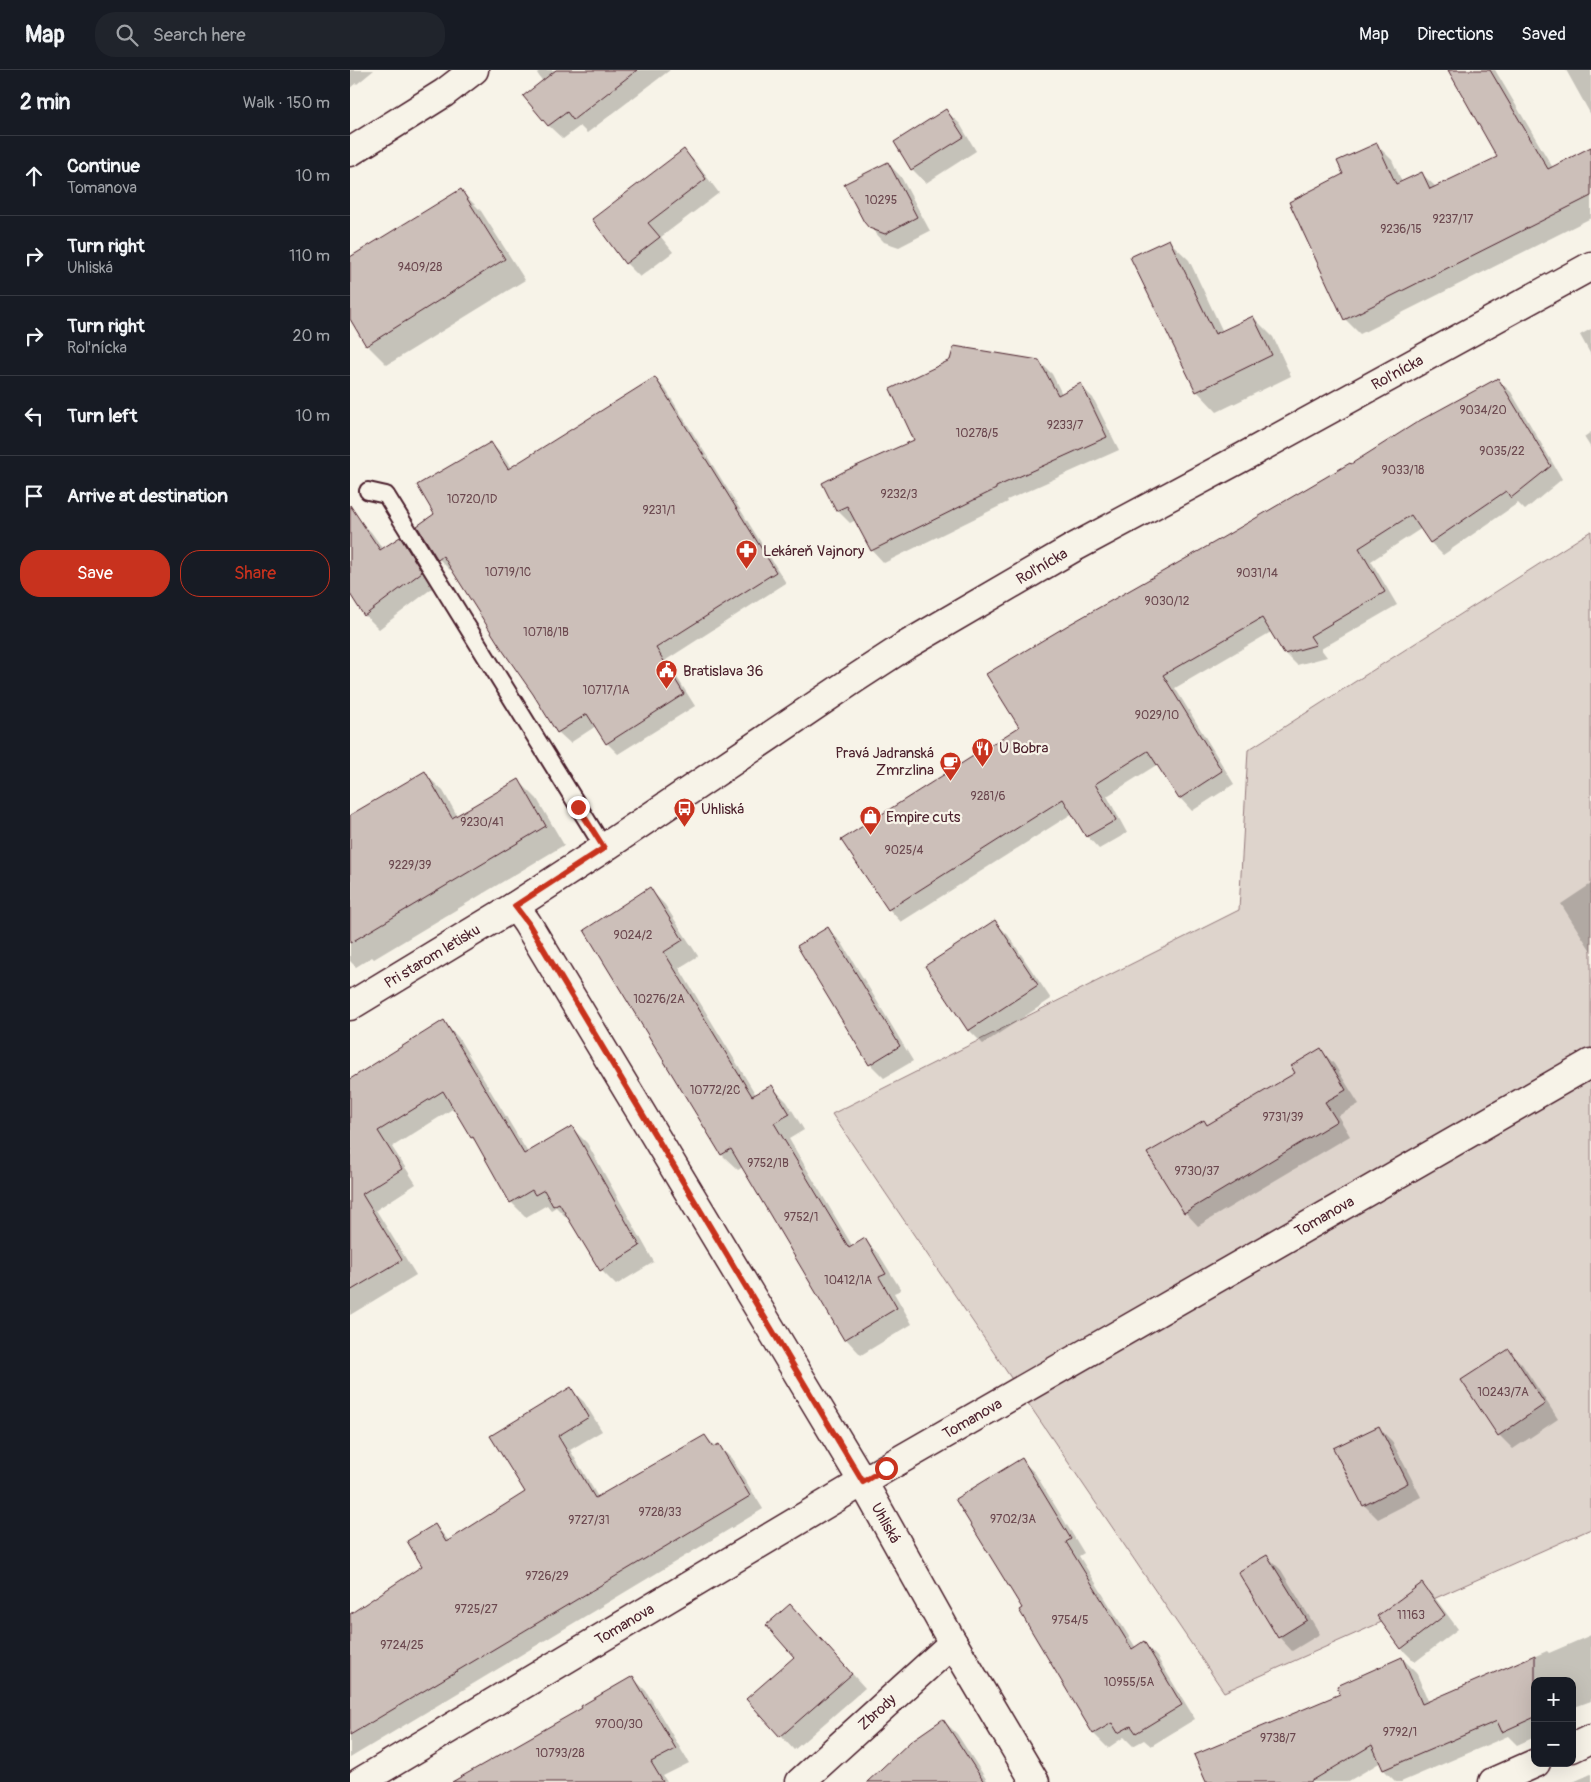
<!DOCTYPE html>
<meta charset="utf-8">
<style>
:root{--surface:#171b24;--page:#20242c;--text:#f1f3f6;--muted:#9ea1a6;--line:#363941;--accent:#c8321e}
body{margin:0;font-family:Pangolin,sans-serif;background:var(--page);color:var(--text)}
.controls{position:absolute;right:15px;bottom:15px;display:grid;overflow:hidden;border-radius:10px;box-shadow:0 5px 20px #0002}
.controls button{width:45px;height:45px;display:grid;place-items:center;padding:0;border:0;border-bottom:1px solid var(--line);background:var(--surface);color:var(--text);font:25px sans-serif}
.stop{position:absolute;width:15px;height:15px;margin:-11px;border:4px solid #c8321e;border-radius:50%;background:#fff}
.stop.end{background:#c8321e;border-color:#fff;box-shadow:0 1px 5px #0008}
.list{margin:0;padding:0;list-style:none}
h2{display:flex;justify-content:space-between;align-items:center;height:65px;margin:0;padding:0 20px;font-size:21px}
h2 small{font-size:16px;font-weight:400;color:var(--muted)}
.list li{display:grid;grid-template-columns:32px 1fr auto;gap:15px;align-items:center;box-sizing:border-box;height:80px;padding:0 20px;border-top:1px solid var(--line)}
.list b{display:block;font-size:19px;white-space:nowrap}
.list p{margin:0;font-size:16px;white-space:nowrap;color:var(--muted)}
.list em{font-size:16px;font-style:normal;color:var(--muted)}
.actions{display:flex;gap:10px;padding:15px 20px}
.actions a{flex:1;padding:11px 0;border:1px solid var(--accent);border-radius:20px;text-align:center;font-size:18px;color:var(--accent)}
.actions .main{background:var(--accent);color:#fff}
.icon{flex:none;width:28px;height:28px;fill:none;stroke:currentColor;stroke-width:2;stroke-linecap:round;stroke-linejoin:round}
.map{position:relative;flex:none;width:1241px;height:1712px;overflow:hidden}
header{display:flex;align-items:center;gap:30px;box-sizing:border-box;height:70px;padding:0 25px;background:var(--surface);border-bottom:1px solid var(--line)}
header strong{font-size:24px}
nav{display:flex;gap:28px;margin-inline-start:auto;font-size:18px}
.search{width:350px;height:45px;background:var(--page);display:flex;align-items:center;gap:12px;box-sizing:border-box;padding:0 18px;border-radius:20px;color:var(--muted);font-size:19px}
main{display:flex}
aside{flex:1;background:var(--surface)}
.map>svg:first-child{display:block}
.green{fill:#ded4cc;stroke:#947a7c}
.shadow{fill:#0003}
.building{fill:#ccbfb9;stroke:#4a1f2b}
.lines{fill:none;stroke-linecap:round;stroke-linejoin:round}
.service-casing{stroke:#4a1f2b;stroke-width:20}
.minor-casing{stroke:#4a1f2b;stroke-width:31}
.tertiary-casing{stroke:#4a1f2b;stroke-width:31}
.service{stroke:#f7f3e8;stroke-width:16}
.minor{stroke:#f7f3e8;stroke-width:28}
.tertiary{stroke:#f7f3e8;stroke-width:28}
.route{stroke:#c8321e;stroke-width:6}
.labels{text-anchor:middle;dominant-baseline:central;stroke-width:4.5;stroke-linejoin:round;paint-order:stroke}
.number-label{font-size:12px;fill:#6a474e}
.street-label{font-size:15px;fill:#4a1f2b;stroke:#f7f3e8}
.poi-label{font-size:15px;fill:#4a1f2b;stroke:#f7f3e8;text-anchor:start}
</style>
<header>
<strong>Map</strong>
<div class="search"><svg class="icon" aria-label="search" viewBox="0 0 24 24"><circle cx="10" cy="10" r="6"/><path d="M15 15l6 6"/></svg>Search here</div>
<nav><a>Map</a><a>Directions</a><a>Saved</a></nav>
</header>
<main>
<aside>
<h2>2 min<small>Walk · 150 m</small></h2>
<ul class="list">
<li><svg class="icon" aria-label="ahead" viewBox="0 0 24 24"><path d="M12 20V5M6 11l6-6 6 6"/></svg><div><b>Continue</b><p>Tomanova</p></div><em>10 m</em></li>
<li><svg class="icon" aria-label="right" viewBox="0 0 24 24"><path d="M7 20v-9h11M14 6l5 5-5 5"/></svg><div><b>Turn right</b><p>Uhliská</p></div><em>110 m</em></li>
<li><svg class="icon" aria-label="right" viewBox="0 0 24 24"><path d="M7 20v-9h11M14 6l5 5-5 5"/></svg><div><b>Turn right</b><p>Roľnícka</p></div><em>20 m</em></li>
<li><svg class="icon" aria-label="left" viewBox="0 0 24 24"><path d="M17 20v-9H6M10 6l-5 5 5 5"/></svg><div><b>Turn left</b></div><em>10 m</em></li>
<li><svg class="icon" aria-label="arrive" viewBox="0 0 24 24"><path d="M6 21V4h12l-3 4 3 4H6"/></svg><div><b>Arrive at destination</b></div></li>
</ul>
<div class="actions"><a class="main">Save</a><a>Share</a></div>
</aside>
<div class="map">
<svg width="1241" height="1712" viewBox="0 0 1241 1712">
<rect width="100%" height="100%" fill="#f7f3e8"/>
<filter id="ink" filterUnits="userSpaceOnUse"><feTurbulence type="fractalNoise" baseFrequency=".02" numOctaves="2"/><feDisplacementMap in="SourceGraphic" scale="10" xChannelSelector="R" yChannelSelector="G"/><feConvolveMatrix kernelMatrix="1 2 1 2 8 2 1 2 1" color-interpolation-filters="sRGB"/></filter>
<g filter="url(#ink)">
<!-- green -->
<path class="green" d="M1241,461V1459L874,1622L482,1044L889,840L898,680Z"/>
<!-- shadow -->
<path class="shadow" d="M0,0H24L7,14L6,13L0,18Z
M190,0H320L237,63L230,56L213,69L199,56L175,26L193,12L187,3Z
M1099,0H1145L1203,98L1241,79V148L1010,264L995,249V105L1027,75L1042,90L1052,112L1071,103L1086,117L1149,87Z
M1216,0H1241V45Z
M596,41L610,54L626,81L576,113L562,99L545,72Z
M334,80L347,94L369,123L311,167L323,182L290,207L276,193L244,150Z
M538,93L551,107L580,161L549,177L534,172L520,157Z
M111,121L131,141L175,210L37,295L17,275L0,247V189Z
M818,170L839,190L873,262L903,247L923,267L941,306L867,342L847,321Z
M1241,259V285L1230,265Z
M689,291L702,304L712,324L730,315L743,328L769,380L657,430L658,432L534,493L522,480L506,450L500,453L487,440L566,371Z
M305,308L316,320L436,513L316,590L345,636L268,684L257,673L246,656L220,673L208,662L102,498L100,500L89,489L86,444L141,373L152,385L161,398Z
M1148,310L1161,322L1212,409L1175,440L1168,433L1093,485L1081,473L1072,458L1021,491L1047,535L971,579L977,587L947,595L935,583L921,562L825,618L884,714L842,741L830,728L808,694L757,726L777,763L749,779L737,766L723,743L551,852L539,839L671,657L1001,395Z
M1241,362V378L1234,367Z
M7,448L21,462L33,479L50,468L64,482L85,516L29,559L15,545L0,521V453Z
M74,703L93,721L108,747L169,711L187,729L214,775L24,889L22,887L6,897L0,891V747Z
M1241,814V881L1211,834Z
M300,819L315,835L348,886L329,898L406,1025L421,1016L437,1032L454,1060L439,1069L503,1177L515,1170L530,1186L551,1220L544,1223L562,1254L511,1285L496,1269L393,1097L388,1100L372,1085L235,861Z
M644,851L658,865L701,929L633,974L619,960Z
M478,859L492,873L563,991L534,1008L520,994Z
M93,952L108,967L178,1083L222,1058L237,1073L304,1192L266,1215L251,1200L219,1150L206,1137L201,1140L197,1135L176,1147L161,1132L128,1074L122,1068L104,1038L42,1077L66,1114L26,1140L66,1205L0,1245V1010Z
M971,980L984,994L1009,1034L988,1046L1000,1066L848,1156L835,1142L854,1051L859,1056L947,1004Z
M1158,1280L1172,1294L1208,1349L1163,1379L1149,1365Z
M221,1319L234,1332L252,1361L220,1380L248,1427L355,1366L366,1377L369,1376L382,1389L413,1439L0,1688V1546L74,1497L85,1455L99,1471L177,1422Z
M1028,1357L1042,1371L1071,1427L1028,1449L1014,1435Z
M671,1390L685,1403L734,1483L729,1486L786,1578L794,1573L807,1587L845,1649L801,1676L794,1670L783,1676L774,1667L758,1678L744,1664L671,1540L674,1538Z
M917,1486L931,1500L970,1564L942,1581L929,1567Z
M1072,1515L1085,1528L1108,1559L1065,1592L1051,1578Z
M440,1535L515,1618L444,1680L431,1666L446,1587Z
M1241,1565V1631L1222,1638V1611H1185V1667L1167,1675L1158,1666L1051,1712H1046L1034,1700L1031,1692L997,1712H857L992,1624L1052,1588L1066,1602L1079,1633L1197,1581L1199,1583Z
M283,1608L296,1621L339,1693L313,1706L317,1712H109Z
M593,1650L607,1664L638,1712H519Z
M1241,1704V1712H1223Z"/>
<!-- building -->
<path class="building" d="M206,0H287L223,50L217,42L198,56L173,26Z
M1098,0H1140L1198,99L1241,77V126L994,250L939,132L993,104L987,91L1027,73L1046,114L1072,102L1080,119L1147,87Z
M596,39L614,67L561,100L544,72Z
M334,79L356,109L298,153L310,167L275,194L242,149Z
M538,92L567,147L535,164L519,158L514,152L494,114Z
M111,119L155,189L16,276L0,249V187Z
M819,169L865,264L903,246L922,285L846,322L780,187Z
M604,276L689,290L708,325L731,313L757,367L646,417V419L521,481L497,436L486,441L472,413L495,401L564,370L540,319L600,290Z
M305,307L426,502L306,578L334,624L256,674L237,644L207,663L183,624L153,581L93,486L88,490L67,456L84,444L67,415L141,372L158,399Z
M1148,308L1201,396L1161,428L1156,421L1080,473L1061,445L1009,478L1035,522L960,566L966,575L934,584L912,548L813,605L872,701L829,729L798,681L745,714L766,750L736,767L713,729L538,840L491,770L669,657L636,604L720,554L865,472L1000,393L1001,394L1069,351Z
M0,435L30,480L50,467L72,502L14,546L0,524Z
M75,701L102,748L169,709L196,756L0,873V745Z
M300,817L333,870L314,882L402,1026L422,1015L440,1044L424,1053L499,1178L515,1168L536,1204L529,1207L547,1238L494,1270L381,1079L371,1085L234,860Z
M645,850L688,915L618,961L575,896Z
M478,857L550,976L519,995L447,876Z
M94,950L174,1084L222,1056L290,1176L250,1201L209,1133L203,1136L194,1120L185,1125L182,1120L160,1133L123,1067L121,1068L93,1021L28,1061L52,1099L12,1124L52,1190L0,1221V1009Z
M971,978L996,1020L975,1032L987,1051L834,1143L797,1083L854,1050L857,1055L945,1003L941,996Z
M1159,1279L1195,1334L1148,1366L1111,1310Z
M221,1317L239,1347L208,1366L245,1428L355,1365L363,1377L369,1374L400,1426L0,1665V1544L72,1496L57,1471L85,1454L96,1472L175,1422L140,1366Z
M1029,1356L1058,1413L1013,1436L983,1378Z
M672,1388L721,1469L716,1472L782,1579L794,1571L832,1635L786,1663L781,1656L768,1663L762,1653L743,1664L669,1540L672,1538L605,1429Z
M917,1485L957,1550L928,1568L888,1502Z
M1072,1513L1095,1545L1051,1579L1027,1546Z
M440,1534L502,1604L430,1667L396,1629L444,1587L416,1555Z
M1185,1585V1647L1152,1662L1147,1651L1033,1700L1022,1675L960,1712H856L844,1685L990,1624L987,1616L1052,1587L1072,1634Z
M283,1606L326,1679L301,1692L313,1712H102L232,1638L231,1636Z
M593,1649L634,1712H517L561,1671Z"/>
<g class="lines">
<defs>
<path id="service" d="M18,421L36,425L254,778"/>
<g id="minor">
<path d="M0,82L94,23L124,0"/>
<path id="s1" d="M165,836L177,853L513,1412L603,1573L685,1712"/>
<path d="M1222,1678L1241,1669"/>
<path id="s2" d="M10,1712L536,1398L1241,993"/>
<path id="s3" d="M450,1712L603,1573"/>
<path d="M1143,1712L1186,1693"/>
</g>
<g id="tertiary">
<path id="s4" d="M0,936L165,836L254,778L506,608L555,576L723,478L893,387L1241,196"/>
</g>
</defs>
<!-- service casing -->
<use href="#service" class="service-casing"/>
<!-- minor casing -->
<use href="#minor" class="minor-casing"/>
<!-- tertiary casing -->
<use href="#tertiary" class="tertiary-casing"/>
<!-- service -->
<use href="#service" class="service"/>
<!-- minor -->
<use href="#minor" class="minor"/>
<!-- tertiary -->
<use href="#tertiary" class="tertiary"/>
</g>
</g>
<g class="lines" filter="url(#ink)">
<!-- route -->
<path class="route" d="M228,737L254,778L165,836L178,853L513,1412L536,1398"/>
</g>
<!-- icons -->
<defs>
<symbol id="pharmacy-pin" viewBox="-11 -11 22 30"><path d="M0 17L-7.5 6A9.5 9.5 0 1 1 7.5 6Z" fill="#c8321e" stroke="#f7f3e8"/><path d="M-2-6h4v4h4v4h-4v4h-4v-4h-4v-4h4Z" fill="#fff"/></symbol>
<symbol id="civic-pin" viewBox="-11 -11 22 30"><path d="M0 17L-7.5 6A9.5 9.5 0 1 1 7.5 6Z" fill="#c8321e" stroke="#f7f3e8"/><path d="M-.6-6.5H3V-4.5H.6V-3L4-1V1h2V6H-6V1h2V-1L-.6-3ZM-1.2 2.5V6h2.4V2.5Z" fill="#fff"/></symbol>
<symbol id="restaurant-pin" viewBox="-11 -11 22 30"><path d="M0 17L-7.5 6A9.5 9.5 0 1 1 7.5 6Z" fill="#c8321e" stroke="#f7f3e8"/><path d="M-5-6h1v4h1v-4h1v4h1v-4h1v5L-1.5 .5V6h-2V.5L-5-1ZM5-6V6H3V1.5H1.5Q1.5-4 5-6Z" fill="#fff"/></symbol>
<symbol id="cafe-pin" viewBox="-11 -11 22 30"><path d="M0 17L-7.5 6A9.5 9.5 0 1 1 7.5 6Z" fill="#c8321e" stroke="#f7f3e8"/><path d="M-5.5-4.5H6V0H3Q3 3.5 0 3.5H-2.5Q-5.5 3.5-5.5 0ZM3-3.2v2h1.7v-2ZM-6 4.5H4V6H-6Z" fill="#fff"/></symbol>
<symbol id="bus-pin" viewBox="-11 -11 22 30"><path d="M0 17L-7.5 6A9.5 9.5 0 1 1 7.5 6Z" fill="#c8321e" stroke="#f7f3e8"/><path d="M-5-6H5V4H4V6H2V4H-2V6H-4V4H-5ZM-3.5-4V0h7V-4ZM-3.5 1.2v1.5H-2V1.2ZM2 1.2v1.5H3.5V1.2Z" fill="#fff"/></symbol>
<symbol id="shop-pin" viewBox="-11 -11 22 30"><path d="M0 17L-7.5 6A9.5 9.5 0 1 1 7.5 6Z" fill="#c8321e" stroke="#f7f3e8"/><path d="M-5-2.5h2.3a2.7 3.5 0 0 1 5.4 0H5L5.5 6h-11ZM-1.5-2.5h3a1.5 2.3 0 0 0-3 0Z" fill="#fff"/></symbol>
</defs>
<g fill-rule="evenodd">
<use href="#pharmacy-pin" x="384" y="468" width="25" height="34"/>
<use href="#civic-pin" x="304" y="588" width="25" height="34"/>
<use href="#restaurant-pin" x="620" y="666" width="25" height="34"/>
<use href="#cafe-pin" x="588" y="680" width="25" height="34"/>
<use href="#bus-pin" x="322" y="726" width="25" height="34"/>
<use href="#shop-pin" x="508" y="734" width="25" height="34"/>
</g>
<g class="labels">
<!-- number labels -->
<g class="number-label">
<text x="531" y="130">10295</text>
<text x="1103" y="149">9237/17</text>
<text x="1051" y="159">9236/15</text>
<text x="70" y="197">9409/28</text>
<text x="1133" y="340">9034/20</text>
<text x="715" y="355">9233/7</text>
<text x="627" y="363">10278/5</text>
<text x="1152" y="381">9035/22</text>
<text x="1053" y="400">9033/18</text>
<text x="549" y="424">9232/3</text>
<text x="122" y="429">10720/1D</text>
<text x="309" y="440">9231/1</text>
<text x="158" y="502">10719/1C</text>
<text x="907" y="503">9031/14</text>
<text x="817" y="531">9030/12</text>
<text x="196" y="562">10718/1B</text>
<text x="256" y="620">10717/1A</text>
<text x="807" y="645">9029/10</text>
<text x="638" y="726">9281/6</text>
<text x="132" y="752">9230/41</text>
<text x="554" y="780">9025/4</text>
<text x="60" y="795">9229/39</text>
<text x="283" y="865">9024/2</text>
<text x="309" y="929">10276/2A</text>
<text x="365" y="1020">10772/2C</text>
<text x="933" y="1047">9731/39</text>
<text x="418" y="1093">9752/1B</text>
<text x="847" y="1101">9730/37</text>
<text x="451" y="1147">9752/1</text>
<text x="498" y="1210">10412/1A</text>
<text x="1153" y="1322">10243/7A</text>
<text x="310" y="1442">9728/33</text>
<text x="663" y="1449">9702/3A</text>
<text x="239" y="1450">9727/31</text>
<text x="197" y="1506">9726/29</text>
<text x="126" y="1539">9725/27</text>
<text x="1061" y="1545">11163</text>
<text x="720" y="1550">9754/5</text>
<text x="52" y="1575">9724/25</text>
<text x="779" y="1612">10955/5A</text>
<text x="269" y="1654">9700/30</text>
<text x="1050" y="1662">9792/1</text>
<text x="928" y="1668">9738/7</text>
<text x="210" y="1683">10793/28</text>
</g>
<!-- street labels -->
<g class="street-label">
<text stroke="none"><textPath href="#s4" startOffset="1225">Roľnícka</textPath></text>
<text stroke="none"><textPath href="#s4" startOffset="820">Roľnícka</textPath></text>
<text stroke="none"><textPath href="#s4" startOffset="96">Pri starom letisku</textPath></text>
<text stroke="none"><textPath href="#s2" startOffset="1118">Tomanova</textPath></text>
<text stroke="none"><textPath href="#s2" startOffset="712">Tomanova</textPath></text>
<text stroke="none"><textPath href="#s1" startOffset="720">Uhliská</textPath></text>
<text stroke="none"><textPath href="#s2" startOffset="308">Tomanova</textPath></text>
<text stroke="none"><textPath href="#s3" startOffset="104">Zbrody</textPath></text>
</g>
<!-- poi labels -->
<g class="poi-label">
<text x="413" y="481">Lekáreň Vajnory</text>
<text x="333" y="601">Bratislava 36</text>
<text x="649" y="678">U Bobra</text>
<text x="584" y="683" text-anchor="end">Pravá Jadranská<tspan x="584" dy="17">Zmrzlina</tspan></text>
<text x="351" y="739">Uhliská</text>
<text x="536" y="747">Empire cuts</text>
</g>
</g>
</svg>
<div class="controls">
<button>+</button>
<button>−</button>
</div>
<div class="stop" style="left:536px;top:1398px"></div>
<div class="stop end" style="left:228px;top:737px"></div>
</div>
</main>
